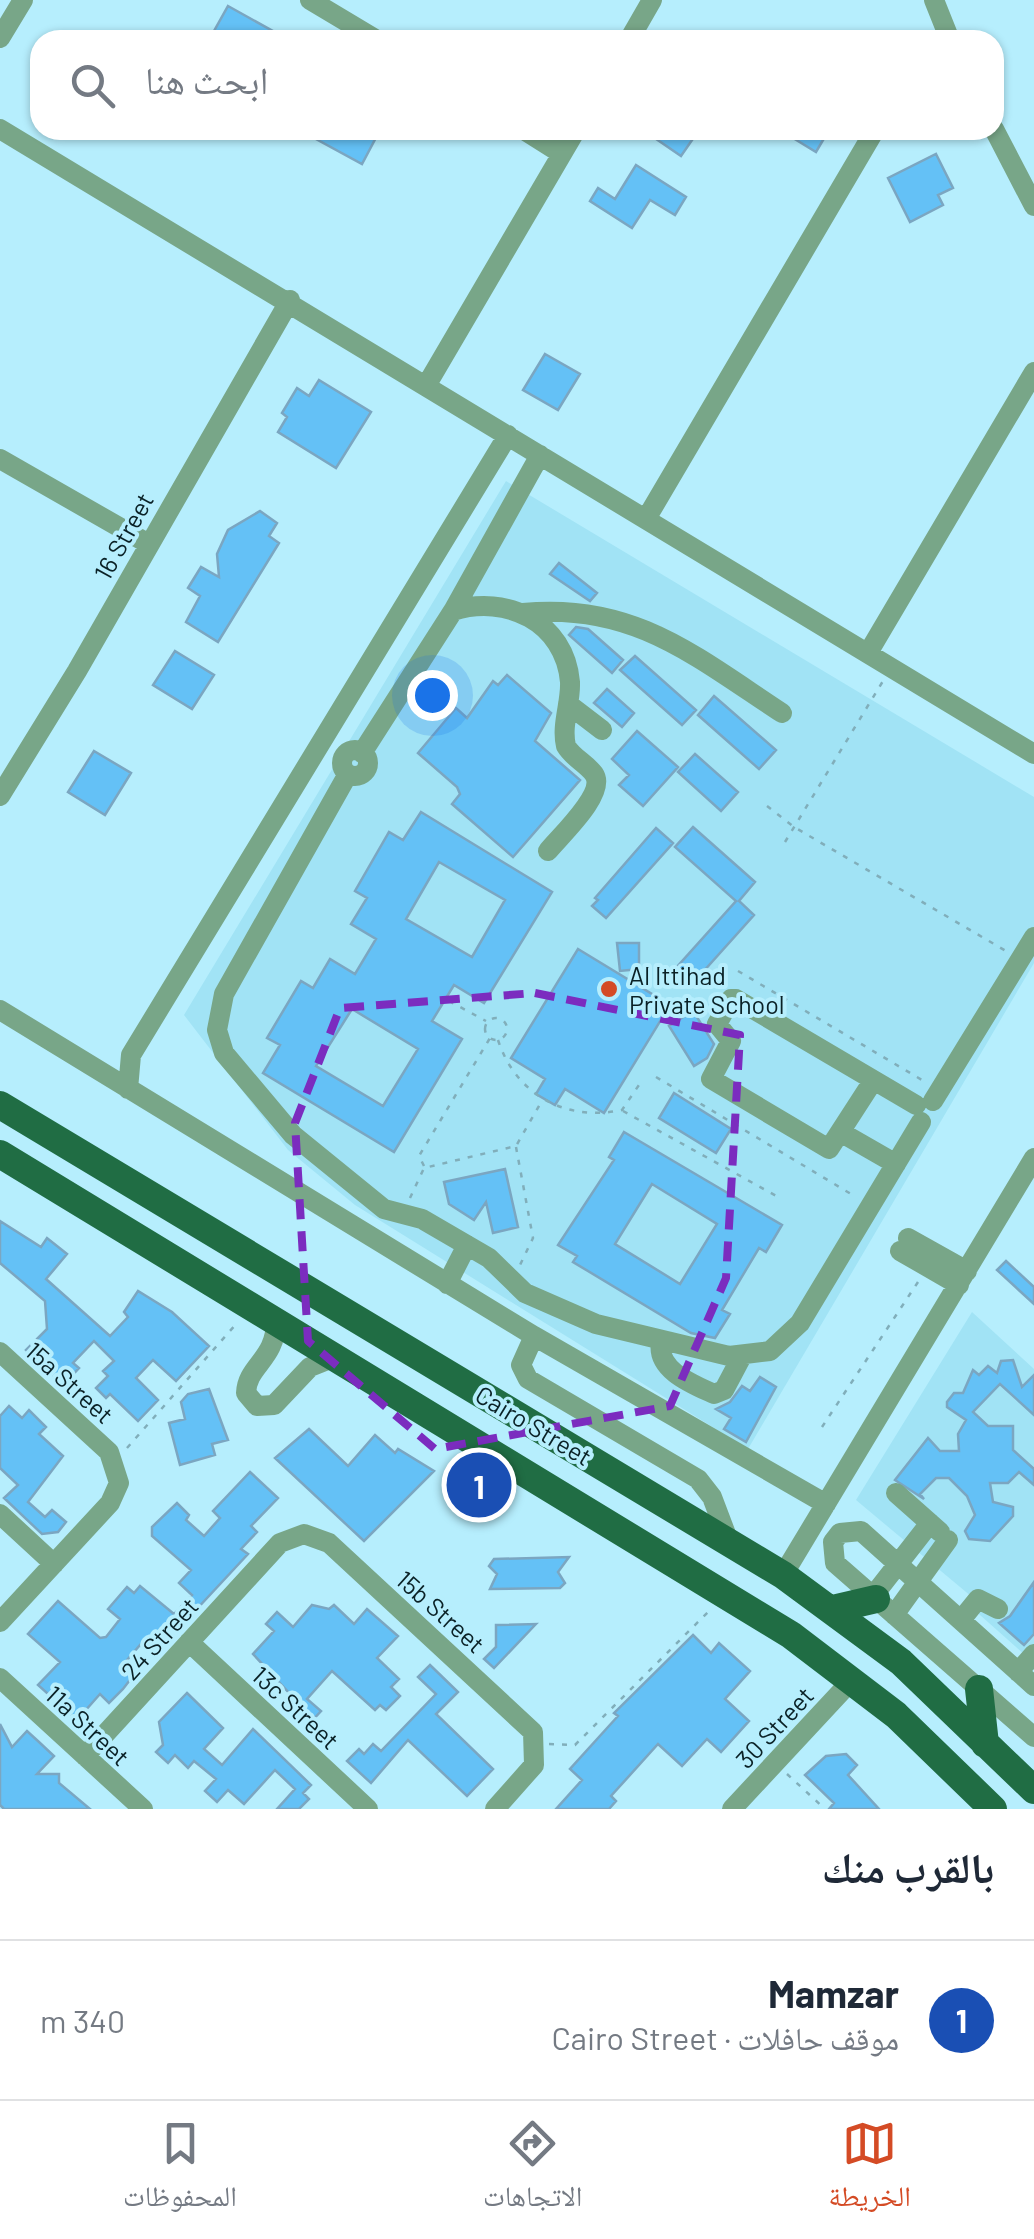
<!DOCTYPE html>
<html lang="ar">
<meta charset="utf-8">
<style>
:root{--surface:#fff;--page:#f2f2f3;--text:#1f2937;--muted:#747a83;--line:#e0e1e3;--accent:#d44b25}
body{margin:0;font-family:Barlow,"Noto Naskh Arabic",sans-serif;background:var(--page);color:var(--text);direction:rtl}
.you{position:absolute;left:432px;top:695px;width:35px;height:35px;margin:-25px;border:8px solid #fff;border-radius:50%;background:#1a73e8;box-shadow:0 0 0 15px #1a73e833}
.badge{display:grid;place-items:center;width:65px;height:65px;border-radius:50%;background:var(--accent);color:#fff;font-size:32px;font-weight:700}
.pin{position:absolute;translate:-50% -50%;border:5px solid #fff;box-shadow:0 2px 10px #0006}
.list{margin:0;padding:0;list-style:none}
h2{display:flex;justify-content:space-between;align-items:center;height:130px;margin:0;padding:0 40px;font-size:42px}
h2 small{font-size:32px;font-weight:400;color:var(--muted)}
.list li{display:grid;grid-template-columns:65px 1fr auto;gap:30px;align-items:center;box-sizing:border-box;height:160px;padding:0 40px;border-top:2px solid var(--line)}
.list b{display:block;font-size:38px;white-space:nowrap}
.list p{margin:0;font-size:32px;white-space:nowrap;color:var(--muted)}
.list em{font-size:32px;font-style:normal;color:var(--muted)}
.icon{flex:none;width:55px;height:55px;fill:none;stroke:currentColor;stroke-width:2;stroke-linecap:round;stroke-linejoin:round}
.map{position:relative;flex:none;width:1034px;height:1809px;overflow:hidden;direction:ltr}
.search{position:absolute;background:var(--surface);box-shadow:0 2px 8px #0004;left:30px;right:30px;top:30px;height:110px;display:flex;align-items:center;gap:25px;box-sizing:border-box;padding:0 35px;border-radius:30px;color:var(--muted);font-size:38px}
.sheet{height:290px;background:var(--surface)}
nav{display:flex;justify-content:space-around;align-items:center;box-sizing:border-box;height:140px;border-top:2px solid var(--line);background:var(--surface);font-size:28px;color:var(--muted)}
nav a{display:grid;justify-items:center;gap:5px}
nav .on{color:var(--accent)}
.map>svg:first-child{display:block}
.built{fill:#a1e3f5}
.building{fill:#64c1f6;stroke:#7ba6c1;stroke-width:2.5;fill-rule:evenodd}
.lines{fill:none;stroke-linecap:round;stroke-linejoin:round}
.path{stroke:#81aeba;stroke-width:2.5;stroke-dasharray:5 8;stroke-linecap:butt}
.minor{stroke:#78a688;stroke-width:20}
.major{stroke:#206d44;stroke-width:28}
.marked{fill:none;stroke:#7b2cbf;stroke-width:8;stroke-dasharray:20 12;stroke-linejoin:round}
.poi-dot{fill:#d44b25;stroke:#b6eefd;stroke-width:4}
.labels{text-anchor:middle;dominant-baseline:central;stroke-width:8;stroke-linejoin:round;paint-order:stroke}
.street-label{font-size:25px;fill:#0a2126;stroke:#b6eefd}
.poi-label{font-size:25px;fill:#0a2126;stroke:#b6eefd;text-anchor:start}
</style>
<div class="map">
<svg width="1034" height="1809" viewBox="0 0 1034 1809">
<rect width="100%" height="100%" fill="#b6eefd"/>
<!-- built -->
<path class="built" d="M506,481L1034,797V963L748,1449L355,1205L288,1150L184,1015Z
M972,1312L1034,1369V1663L971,1607L972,1597L856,1500Z"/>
<!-- building -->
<path class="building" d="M228,6L289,40H209Z
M321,130H380L362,164L316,139Z
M643,130H699L681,156Z
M780,130H829L816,152Z
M936,154L953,188L938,195L943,205L910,222L888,178Z
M636,165L686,197L675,215L650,200L632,228L590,201L598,188L615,199Z
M545,354L580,374L558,410L523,390Z
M319,380L371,412L336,468L278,432L287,417L282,413L297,388L309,396Z
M260,511L277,523L269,536L279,543L218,642L186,622L200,596L188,588L201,567L219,577L217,554L228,530Z
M559,563L597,593L590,601L550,574Z
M576,627L588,629L623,660L612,673L569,635Z
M175,651L214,675L192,709L153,685Z
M635,656L696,710L682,725L620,670Z
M507,675L551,713L535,741L580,780L513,857L452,804L460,794L457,787L418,753L456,708L467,718L493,681L498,685Z
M607,689L634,713L622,727L594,703Z
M714,696L776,750L759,769L698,715Z
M637,731L678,767L643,806L619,785L629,775L612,759Z
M94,751L131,773L105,815L68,792Z
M695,754L738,792L721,811L678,772Z
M421,812L552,892L484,1003L454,985L432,1021L462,1039L394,1152L263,1073L280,1045L267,1038L301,981L313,988L330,959L355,974L376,939L351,924L367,898L355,891L389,832L403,840ZM439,862L505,900L472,957L406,919ZM352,1009L418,1049L383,1106L316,1066Z
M693,827L755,882L739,901L754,915L693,983L676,968L736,901L675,847Z
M656,828L673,843L606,918L592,906L598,900L595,898Z
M617,943H639V969L620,971Z
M578,949L670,1005L604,1113L565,1089L555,1105L536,1094L545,1079L511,1058Z
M693,1011L714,1044L707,1058L694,1066L669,1026Z
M674,1093L731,1129L716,1153L659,1118Z
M624,1132L782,1225L766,1252L759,1248L722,1310L730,1314L715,1338L691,1333L573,1262L577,1256L558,1245L614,1160L609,1157ZM652,1184L717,1224L680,1284L615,1244Z
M505,1169L518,1227L493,1233L486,1202L474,1220L449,1204L444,1182Z
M0,1221L41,1247L47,1238L67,1254L46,1279L110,1336L128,1317L124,1312L138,1291L172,1312L209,1346L176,1381L153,1360L136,1378L158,1400L138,1421L110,1394L106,1398L96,1388L108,1376L103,1371L114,1361L94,1341L73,1363L79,1368L63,1385L26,1350L47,1329L45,1301L0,1263Z
M1006,1261L1034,1287V1304L997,1270Z
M1013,1360L1022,1387L1034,1375V1415L1000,1384L973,1412L988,1426H1013V1450L1034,1469V1485L1019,1472L1008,1483H990L993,1502L1013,1507V1516L990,1541L969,1539L965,1531L975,1515L967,1496L949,1478H936L920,1494L924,1499L895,1480L928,1438L940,1451H959L958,1434L966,1420L947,1407V1402L954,1393H963L973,1370L979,1375L988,1366L997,1373L1001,1361Z
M760,1377L776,1387L746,1442L724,1429L731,1418L716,1409L730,1402L742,1386L750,1391Z
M209,1389L228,1440L212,1444L215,1455L180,1465L169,1423L185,1419L181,1402L188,1394Z
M9,1406L22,1418L29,1410L46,1427L39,1434L63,1456L28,1502L45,1517L52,1510L66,1522L58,1532L42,1534L4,1498L18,1485L0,1468V1416Z
M309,1429L348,1466L375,1435L395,1453L398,1449L434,1471L364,1541L275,1458Z
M250,1472L278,1498L251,1526L257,1532L241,1549L248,1554L153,1656L140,1645L122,1666L133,1676L123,1689L109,1703L100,1694L77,1720L38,1685L60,1662L28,1634L58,1601L100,1638L106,1637L120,1619L108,1609L127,1587L134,1593L140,1586L174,1614L192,1595L179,1583L191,1570L152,1536V1527L177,1503L189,1515L186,1520L204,1536L220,1518L213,1511Z
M569,1557L558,1572L565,1583L560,1588L490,1589L497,1574L489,1566L494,1559Z
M1034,1582V1634L1024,1645L999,1623L1010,1616Z
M312,1605L329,1609L334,1605L354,1624L367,1609L398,1636L377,1658L399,1679L391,1687L400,1696L386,1710L380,1705L375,1710L332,1671L307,1699L321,1711L308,1725L282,1702L290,1694L253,1654L274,1631L266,1624L277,1612L293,1627Z
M536,1624L494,1668L484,1659L496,1647V1625Z
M693,1635L711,1653L719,1643L750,1671L725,1699L749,1721L721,1752L707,1739L682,1766L658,1744L611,1796L616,1801L609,1809H556L582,1780L570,1769L618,1716L614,1713Z
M430,1665L458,1692L436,1714L493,1769L467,1796L408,1740L371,1783L347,1761L359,1749L364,1754L373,1744L381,1751L436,1694L418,1677Z
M187,1693L223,1728L204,1749L222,1765L253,1729L311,1785L303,1793L309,1799L299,1809H277L295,1789L275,1770L244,1804L228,1790L217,1802L205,1791L216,1779L194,1761L188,1768L175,1755L168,1763L156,1752L163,1745L159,1722Z
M0,1724L12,1747L27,1731L39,1742L54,1756L37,1774H59V1783L90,1809H4L0,1805Z
M846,1754L857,1765L848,1775L879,1809H829L834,1803L805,1775L826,1756Z"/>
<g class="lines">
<!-- path -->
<path class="path" d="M767,806L794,827L1006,951
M785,842L883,681
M738,971L922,1080
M449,1001L486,1021
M485 1029a11 11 0 1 1 22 0a11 11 0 1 1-22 0Z
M498,1040C516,1095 566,1122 622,1110L641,1082
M656,1077L856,1197
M623,1111L780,1198
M516,1147L533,1238L520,1265
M424,1166L419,1156L490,1038
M410,1198L424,1168L516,1146L543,1099
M822,1427L918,1282
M127,1448L237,1323
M549,1744L575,1745L710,1610
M787,1774L825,1809"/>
<!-- minor -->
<path class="minor" d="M310,0L377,40
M934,0L950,40
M0,38L23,0
M629,40L652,0
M0,129L1034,754
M994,129L1034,206
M524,130L562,154
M426,386L576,130
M0,459L147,543
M646,519L875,130
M453,611C506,594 565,622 570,682C571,703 561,725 566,746C573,758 586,763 594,774C607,793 560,836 548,851
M523,613C633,602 695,656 782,713
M868,653L1034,372
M568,704L602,730
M342 763a13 13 0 1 1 26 0a13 13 0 1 1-26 0Z
M362,753L453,611L540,455
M348,774L224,994L217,1030L224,1053L293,1135L384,1209L422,1219L489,1258L525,1293L596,1324L729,1356L770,1351L800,1323L921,1122
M0,796L77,671L290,300
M0,1010L534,1336L826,1504
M873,1081L829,1149L711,1079L731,1041L717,1024L731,999H736L916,1105
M128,1089L131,1055L508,435
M933,1101L1034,937
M842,1133L896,1164
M908,1238L967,1271
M900,1251L959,1285
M447,1284L467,1245
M276,1321C276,1360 247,1365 246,1393L257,1406L274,1405L310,1367L335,1357
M534,1336L521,1365L528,1379L698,1479L712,1497L729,1542
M661,1342C656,1370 692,1384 714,1394L724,1390L742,1356
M0,1352L109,1452L119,1483L110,1503L0,1622
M896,1493L940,1532
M0,1514L54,1564
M783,1575L1034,1158
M873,1596L930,1523
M894,1615L948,1540
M961,1620L978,1599L998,1609
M189,1642L368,1809
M1018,1672L1034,1654
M0,1678L143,1809
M1034,1686L861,1531L840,1533L833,1542L835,1563L1034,1737
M85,1756L280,1543L304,1534L329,1543L533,1732L534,1765L495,1809
M732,1809L853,1679"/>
<!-- major -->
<path class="major" d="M0,1105L783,1575L901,1662L1034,1790
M0,1154L791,1635L896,1715L993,1809
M833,1609L876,1599
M979,1689L985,1744"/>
</g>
<!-- marked area -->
<path class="marked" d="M535,993L740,1035L726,1278L670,1406L435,1449L308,1341L295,1123L340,1008Z"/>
<!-- markers -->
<circle class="poi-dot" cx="609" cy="989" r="10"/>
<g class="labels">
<!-- street labels -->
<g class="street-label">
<text transform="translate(123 536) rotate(-61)">16 Street</text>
<text transform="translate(70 1382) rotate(42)">15a Street</text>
<text transform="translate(534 1425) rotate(31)">Cairo Street</text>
<text transform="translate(441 1611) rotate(42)">15b Street</text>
<text transform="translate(159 1638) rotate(-48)">24 Street</text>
<text transform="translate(296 1707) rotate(43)">13c Street</text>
<text transform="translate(88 1725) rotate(43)">11a Street</text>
<text transform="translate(774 1727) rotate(-47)">30 Street</text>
</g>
<!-- poi labels -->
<g class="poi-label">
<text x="629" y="975">Al Ittihad<tspan x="629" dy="29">Private School</tspan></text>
</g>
</g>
</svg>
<div class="you"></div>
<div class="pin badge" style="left:479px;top:1485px;background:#1a4fb4">1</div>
<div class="search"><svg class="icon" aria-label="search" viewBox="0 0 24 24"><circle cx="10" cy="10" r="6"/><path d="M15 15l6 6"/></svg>ابحث هنا</div>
</div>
<section class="sheet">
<h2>بالقرب منك<small></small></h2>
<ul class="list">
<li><span class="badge" style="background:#1a4fb4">1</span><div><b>Mamzar</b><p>موقف حافلات · Cairo Street</p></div><em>340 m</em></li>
</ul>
</section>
<nav>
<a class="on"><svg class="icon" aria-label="map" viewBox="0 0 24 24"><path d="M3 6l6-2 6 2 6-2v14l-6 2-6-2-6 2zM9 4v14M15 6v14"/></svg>الخريطة</a>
<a><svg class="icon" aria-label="directions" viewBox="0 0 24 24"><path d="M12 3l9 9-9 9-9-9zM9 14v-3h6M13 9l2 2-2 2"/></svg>الاتجاهات</a>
<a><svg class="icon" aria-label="saved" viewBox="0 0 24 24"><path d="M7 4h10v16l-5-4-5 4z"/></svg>المحفوظات</a>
</nav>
